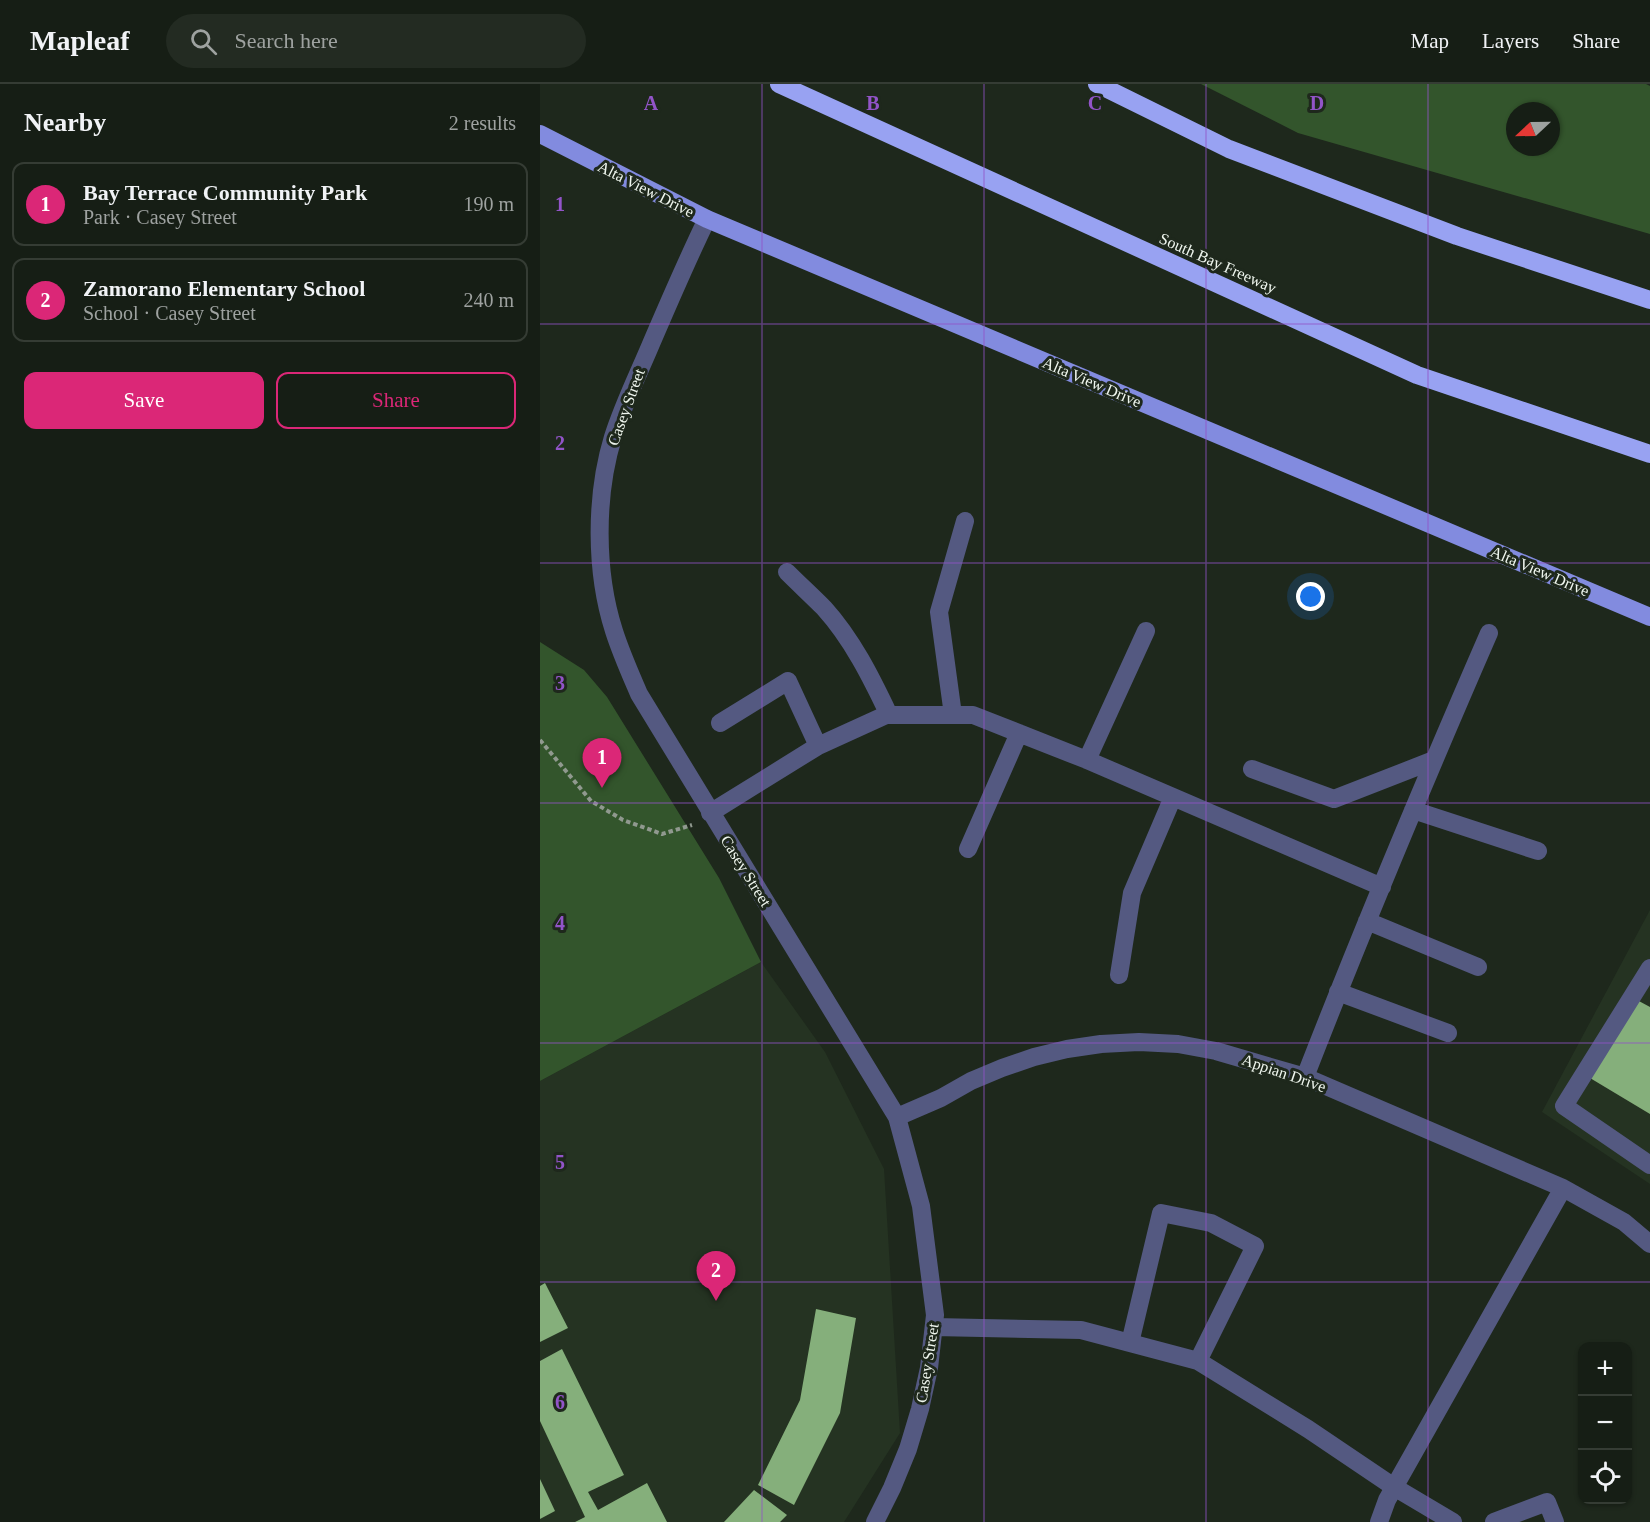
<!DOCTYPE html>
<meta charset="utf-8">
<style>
:root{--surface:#161e15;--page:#232b22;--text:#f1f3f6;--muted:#9ea2a0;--line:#353c34;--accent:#db2777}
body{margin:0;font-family:Georgia,serif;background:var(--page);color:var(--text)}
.controls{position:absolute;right:18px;bottom:18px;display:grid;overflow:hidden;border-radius:12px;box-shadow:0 2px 4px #0004}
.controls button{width:54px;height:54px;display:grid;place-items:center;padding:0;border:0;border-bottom:2px solid var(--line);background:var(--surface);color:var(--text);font:30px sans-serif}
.compass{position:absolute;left:966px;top:18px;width:54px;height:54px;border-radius:50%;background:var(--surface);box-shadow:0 2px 4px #0004;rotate:248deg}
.you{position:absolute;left:771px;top:513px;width:21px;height:21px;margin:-15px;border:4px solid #fff;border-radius:50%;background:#1a73e8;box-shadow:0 0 0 9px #1a73e833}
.badge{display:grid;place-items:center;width:39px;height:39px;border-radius:50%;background:var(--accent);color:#fff;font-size:20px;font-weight:700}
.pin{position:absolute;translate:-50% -50px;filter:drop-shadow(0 2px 3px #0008)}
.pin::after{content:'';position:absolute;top:32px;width:21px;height:18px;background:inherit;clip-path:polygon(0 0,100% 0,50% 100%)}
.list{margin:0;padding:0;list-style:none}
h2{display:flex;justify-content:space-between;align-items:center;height:78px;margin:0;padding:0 24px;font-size:26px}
h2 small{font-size:20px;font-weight:400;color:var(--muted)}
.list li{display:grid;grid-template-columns:39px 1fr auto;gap:18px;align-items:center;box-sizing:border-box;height:84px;margin:0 12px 12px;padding:0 12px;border:2px solid var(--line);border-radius:12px}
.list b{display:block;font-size:22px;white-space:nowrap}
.list p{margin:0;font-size:20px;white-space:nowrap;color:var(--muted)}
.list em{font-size:20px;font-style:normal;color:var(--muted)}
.actions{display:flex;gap:12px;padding:18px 24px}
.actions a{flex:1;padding:14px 0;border:2px solid var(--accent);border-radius:12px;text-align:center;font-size:21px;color:var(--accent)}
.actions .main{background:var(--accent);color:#fff}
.icon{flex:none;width:33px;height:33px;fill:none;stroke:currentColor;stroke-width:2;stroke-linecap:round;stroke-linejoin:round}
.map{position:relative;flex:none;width:1110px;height:1438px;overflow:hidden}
header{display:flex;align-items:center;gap:36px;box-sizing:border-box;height:84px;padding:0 30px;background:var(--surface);border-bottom:2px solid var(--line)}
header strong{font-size:28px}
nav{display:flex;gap:33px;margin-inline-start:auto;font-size:21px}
.search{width:420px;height:54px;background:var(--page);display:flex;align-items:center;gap:15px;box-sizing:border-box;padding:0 21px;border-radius:33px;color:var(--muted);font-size:22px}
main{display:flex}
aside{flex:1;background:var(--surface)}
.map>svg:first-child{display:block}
.built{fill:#253322}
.green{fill:#33552c;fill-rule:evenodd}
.building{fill:#85af7b}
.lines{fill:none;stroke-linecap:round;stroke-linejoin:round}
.path{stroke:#90998f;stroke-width:4;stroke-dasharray:4.5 3;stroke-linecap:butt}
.minor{stroke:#545981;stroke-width:18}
.major{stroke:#828bdf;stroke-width:18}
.highway{stroke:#98a2f2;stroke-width:18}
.grid{fill:none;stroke:#9254c8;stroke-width:1.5;stroke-opacity:0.55}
.labels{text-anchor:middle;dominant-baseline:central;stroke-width:6;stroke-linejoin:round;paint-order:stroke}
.street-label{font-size:16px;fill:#eff6ee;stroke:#1e281c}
.grid-label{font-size:20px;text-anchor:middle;font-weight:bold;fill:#9254c8;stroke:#1e281c;stroke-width:6;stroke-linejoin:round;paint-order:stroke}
</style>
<header>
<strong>Mapleaf</strong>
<div class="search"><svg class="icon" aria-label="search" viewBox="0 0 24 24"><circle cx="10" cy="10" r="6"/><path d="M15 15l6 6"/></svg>Search here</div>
<nav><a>Map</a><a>Layers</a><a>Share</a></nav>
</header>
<main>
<aside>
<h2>Nearby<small>2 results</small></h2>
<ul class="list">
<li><span class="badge">1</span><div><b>Bay Terrace Community Park</b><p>Park · Casey Street</p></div><em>190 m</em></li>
<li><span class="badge">2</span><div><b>Zamorano Elementary School</b><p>School · Casey Street</p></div><em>240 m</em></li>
</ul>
<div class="actions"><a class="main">Save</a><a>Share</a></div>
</aside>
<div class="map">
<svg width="1110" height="1438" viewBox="0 0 1110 1438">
<rect width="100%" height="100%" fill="#1e281c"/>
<!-- built -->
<path class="built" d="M1110,826V1100L1002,1028Z
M221,878L285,968L344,1085L360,1349L304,1438H0V997Z"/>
<!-- green -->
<path class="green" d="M661,0H1106L1110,2V150L758,49ZM975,27H1011V63H975Z
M0,558L44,586L67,613L179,794L221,878L0,997Z"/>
<!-- building -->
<path class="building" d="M1097,916L1110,923V1030L1050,994Z
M5,1199L28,1244L0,1258V1202Z
M276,1225L316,1234L300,1329L254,1421L218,1401L260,1316Z
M22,1265L84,1391L48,1408L58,1426L107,1399L127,1438H35L45,1433L0,1337V1277Z
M0,1395L15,1427L0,1435Z
M214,1406L247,1431L240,1438H184Z"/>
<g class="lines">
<!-- path -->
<path class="path" d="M0,656L51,717L83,736L122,750L152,741"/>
<!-- minor -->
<path class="minor" d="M167,135C147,176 129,218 111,260C98,291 83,321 73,353C55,412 55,488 74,547C81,569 90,589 99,610L357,1033L381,1122L395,1231L389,1284L380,1325L368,1365L352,1404L335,1438
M247,488C259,500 272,512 284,524C312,555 331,593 349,631
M413,631L399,528L425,437
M180,639L248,597L278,662
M547,676L606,547
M712,685L794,715L894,676
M873,726L998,767
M170,729L278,662L346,631H433L547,676L842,803
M428,765L479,649
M827,837L938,883
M1110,884L1024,1022L1110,1081
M579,891L592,809L633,713
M798,908L908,949
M765,993C823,844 885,696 949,549
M357,1033L401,1014L431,997L462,984L494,973L527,965L561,960L599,958L638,960L676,967L765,993L1023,1104L1084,1138L1110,1160
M394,1243L541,1246L658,1277L768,1345L854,1403L913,1438
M590,1259L621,1129L671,1139L715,1162L658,1277
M839,1438L847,1416L1023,1104
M954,1438L1007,1418L1015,1438"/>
<!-- major -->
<path class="major" d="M0,50L167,135L1110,533"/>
<!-- highway -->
<path class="highway" d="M239,0L877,291L1110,370
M557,0L689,65L917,152L1110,216"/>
</g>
<!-- grid -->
<path class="grid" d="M222,0V1438M444,0V1438M666,0V1438M888,0V1438M0,240H1110M0,479H1110M0,719H1110M0,959H1110M0,1198H1110"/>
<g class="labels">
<!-- street labels -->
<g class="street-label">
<text transform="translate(106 105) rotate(27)">Alta View Drive</text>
<text transform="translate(678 179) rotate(24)">South Bay Freeway</text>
<text transform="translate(552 298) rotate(23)">Alta View Drive</text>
<text transform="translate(86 323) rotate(-70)">Casey Street</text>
<text transform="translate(1000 487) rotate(23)">Alta View Drive</text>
<text transform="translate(206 787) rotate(58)">Casey Street</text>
<text transform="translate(744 989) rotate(19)">Appian Drive</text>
<text transform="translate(387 1279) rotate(-81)">Casey Street</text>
</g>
</g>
<g class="grid-label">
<text x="111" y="26">A</text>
<text x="333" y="26">B</text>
<text x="555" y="26">C</text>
<text x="777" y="26">D</text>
<text x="20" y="127">1</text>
<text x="20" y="366">2</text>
<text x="20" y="606">3</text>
<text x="20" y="846">4</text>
<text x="20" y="1085">5</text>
<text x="20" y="1325">6</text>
</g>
</svg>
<div class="controls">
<button>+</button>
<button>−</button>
<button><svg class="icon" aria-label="locate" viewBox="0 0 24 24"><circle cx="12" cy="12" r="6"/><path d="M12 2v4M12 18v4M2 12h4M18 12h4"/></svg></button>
</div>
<svg class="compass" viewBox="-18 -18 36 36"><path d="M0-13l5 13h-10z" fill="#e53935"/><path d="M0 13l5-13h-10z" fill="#9ea2a0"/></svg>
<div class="you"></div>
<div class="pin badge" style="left:62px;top:704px">1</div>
<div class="pin badge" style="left:176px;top:1217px">2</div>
</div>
</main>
